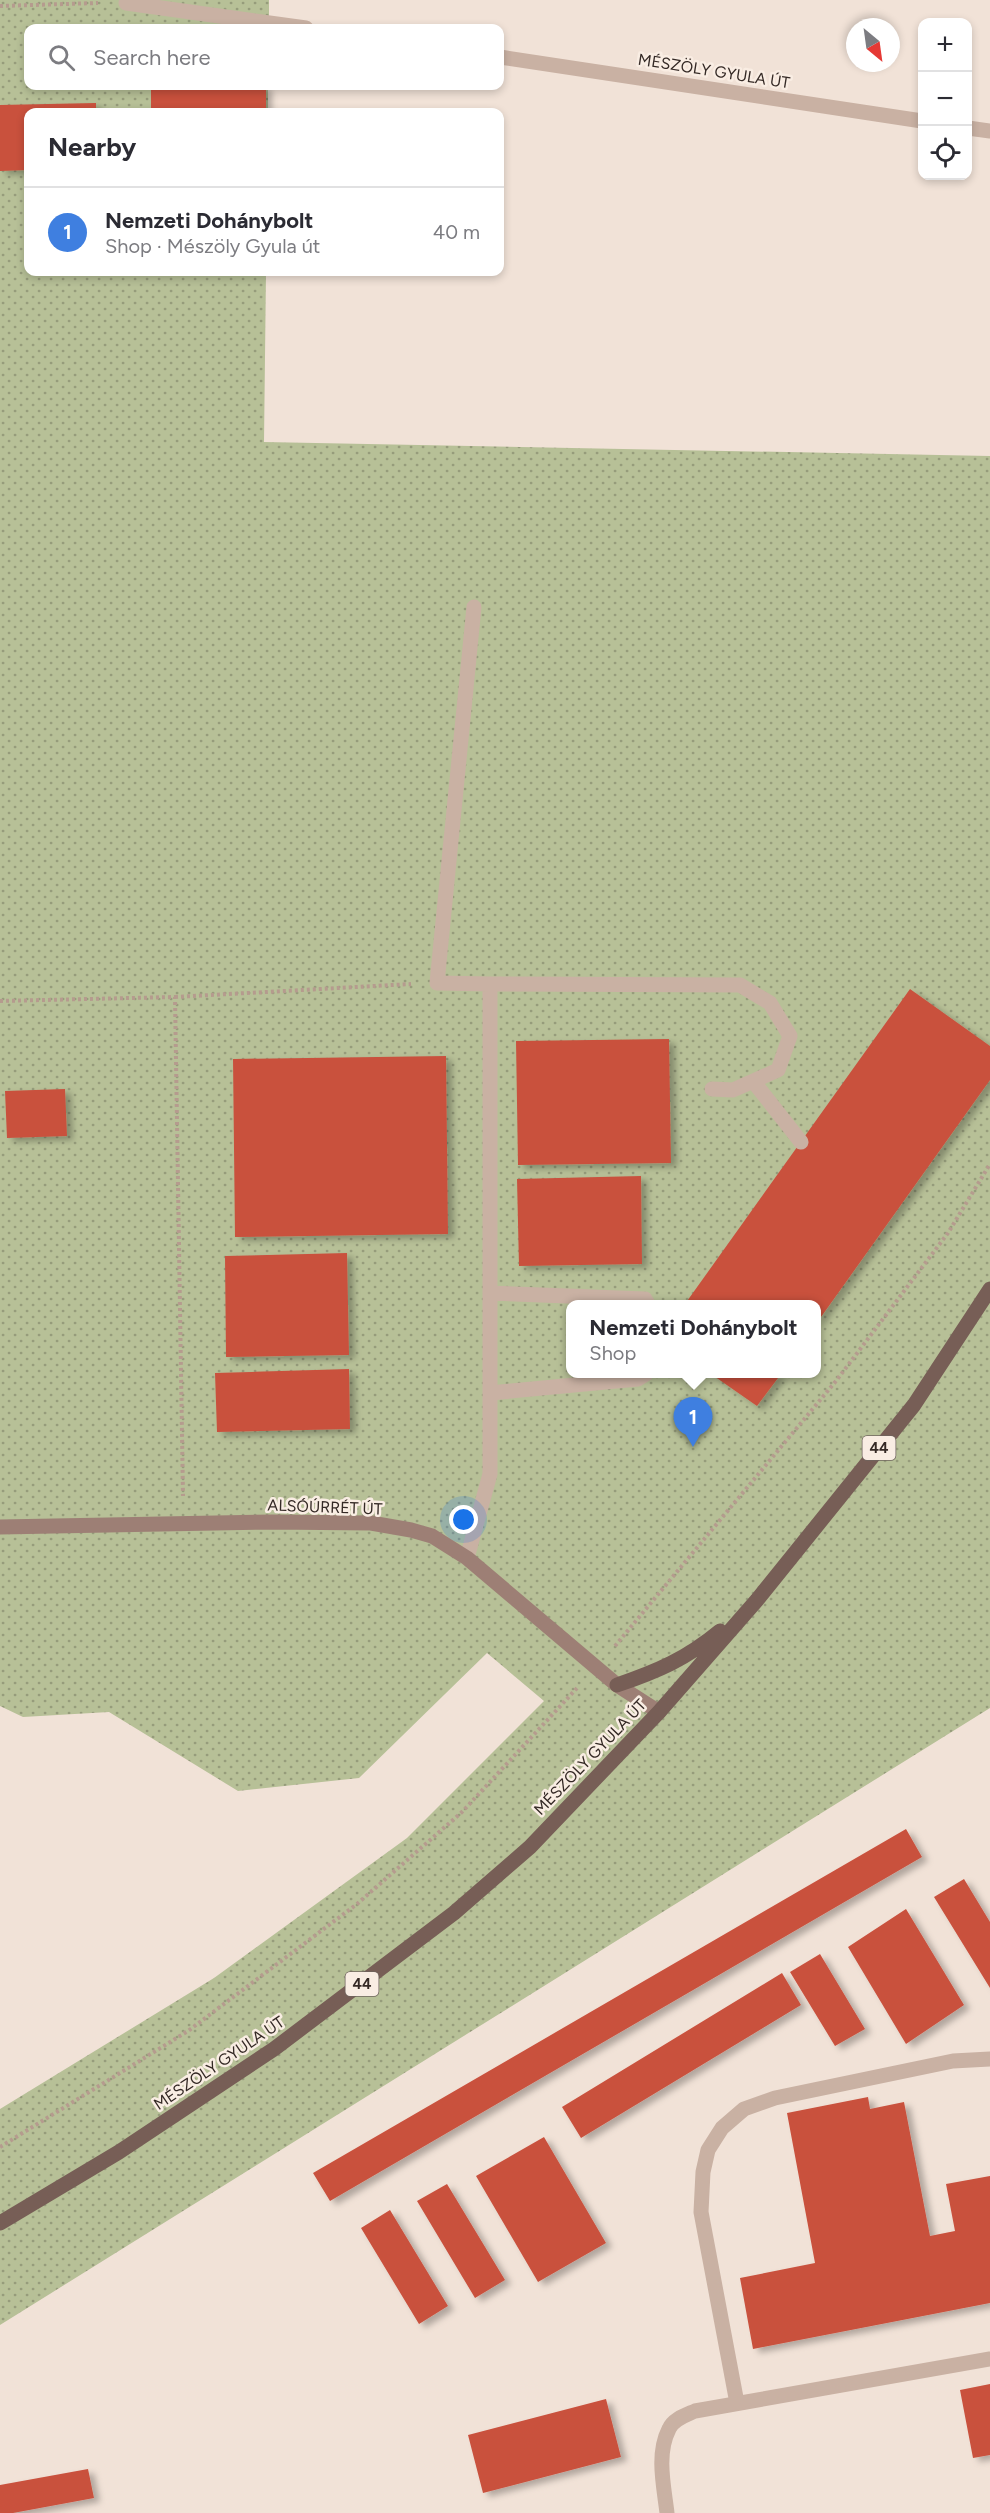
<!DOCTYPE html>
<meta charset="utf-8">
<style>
:root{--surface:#fff;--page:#f2f2f3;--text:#2b2b33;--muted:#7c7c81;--line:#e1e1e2;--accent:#111827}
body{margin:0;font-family:Figtree,sans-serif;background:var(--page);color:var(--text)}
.controls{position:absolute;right:18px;top:18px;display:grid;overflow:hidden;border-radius:12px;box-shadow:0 3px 9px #0003}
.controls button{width:54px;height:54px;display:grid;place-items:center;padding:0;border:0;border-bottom:2px solid var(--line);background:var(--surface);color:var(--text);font:30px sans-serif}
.compass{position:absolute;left:846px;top:18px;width:54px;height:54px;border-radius:50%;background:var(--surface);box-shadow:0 3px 9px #0003;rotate:151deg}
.you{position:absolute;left:464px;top:1520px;width:21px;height:21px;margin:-15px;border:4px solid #fff;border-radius:50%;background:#1a73e8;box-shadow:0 0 0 9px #1a73e833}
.badge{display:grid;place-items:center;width:39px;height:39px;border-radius:50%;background:var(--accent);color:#fff;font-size:20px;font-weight:700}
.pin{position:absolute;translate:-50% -50px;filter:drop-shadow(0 2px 3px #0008)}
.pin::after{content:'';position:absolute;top:32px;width:21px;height:18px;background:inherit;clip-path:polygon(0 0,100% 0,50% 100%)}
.popup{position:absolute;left:566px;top:1300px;width:255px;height:78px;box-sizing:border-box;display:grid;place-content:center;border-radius:12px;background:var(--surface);filter:drop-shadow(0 2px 4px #0005);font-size:20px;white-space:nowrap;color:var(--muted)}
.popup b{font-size:22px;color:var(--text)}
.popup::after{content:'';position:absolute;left:50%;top:100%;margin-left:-12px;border:12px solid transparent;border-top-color:var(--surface)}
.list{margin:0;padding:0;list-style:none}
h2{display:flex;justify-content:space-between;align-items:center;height:78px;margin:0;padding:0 24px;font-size:26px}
h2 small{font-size:20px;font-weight:400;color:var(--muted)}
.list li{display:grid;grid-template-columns:39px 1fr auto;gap:18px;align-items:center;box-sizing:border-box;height:90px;padding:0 24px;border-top:2px solid var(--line)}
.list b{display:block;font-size:22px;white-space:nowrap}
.list p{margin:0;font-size:20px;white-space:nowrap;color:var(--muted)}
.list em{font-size:20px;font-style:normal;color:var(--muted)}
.icon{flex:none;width:33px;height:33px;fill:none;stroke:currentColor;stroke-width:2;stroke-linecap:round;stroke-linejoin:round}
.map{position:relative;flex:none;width:990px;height:2513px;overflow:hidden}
.search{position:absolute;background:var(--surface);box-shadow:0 3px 9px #0003;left:24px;top:24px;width:480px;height:66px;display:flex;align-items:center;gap:15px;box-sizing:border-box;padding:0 21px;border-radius:12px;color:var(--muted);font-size:22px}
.panel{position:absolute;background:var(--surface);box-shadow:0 3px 9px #0003;left:24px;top:108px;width:480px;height:168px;border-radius:12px}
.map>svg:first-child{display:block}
.grass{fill:url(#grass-dots);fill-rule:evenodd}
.building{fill:#c9513e;filter:url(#shadow)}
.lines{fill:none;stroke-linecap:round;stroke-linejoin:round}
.path{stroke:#b59b8e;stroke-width:4;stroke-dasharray:3 3;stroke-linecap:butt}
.lane{stroke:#c9b1a3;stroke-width:15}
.street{stroke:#c9b1a3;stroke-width:15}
.secondary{stroke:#9d7f75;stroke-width:15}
.primary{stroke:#775e56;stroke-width:15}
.labels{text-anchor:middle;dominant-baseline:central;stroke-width:5;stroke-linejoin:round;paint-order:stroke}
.shield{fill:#f9ede3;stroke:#6f645e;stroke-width:1.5}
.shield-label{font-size:15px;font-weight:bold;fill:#342925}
.street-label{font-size:16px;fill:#342925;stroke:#f9ede3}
</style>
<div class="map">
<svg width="990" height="2513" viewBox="0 0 990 2513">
<defs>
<pattern id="grass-dots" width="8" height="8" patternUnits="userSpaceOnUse" patternTransform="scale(1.5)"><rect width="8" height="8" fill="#b7c097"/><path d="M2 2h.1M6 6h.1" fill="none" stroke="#969c7b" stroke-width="1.8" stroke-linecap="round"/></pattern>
<filter id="shadow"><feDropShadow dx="6" dy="4" stdDeviation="3" flood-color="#0004"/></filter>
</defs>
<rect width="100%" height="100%" fill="#f1e2d7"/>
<!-- grass -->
<path class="grass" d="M0,0H269V28H28V86H268V112H28V272H266L264,442L990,456V1708L0,2325V2109L214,1978L407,1838L544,1701L487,1653L359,1778L238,1791L109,1712L23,1717L0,1706ZM570,1304H816V1374H570Z"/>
<!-- building -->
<path class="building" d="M151,86H266V112H151Z
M96,103V112H28V170L0,171V105Z
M910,989L990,1046V1080L816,1324V1304H685Z
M669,1039L671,1163L518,1165L516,1041Z
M446,1056L448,1234L235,1237L233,1059Z
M65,1089L67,1136L7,1138L5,1091Z
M641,1176L642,1264L519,1266L517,1179Z
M347,1253L349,1355L226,1357L225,1256Z
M349,1369L350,1429L217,1432L215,1373Z
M711,1374H781L757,1406Z
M906,1829L922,1857L330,2201L313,2173Z
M964,1879L990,1922V1988L934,1897Z
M906,1909L964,2005L906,2044L848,1947Z
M820,1954L865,2029L835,2046L790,1972Z
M782,1973L801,2005L581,2138L562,2107Z
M868,2097L870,2109L904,2102L930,2236L955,2231L946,2184L990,2176V2303L753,2349L740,2278L815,2263L787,2113Z
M544,2137L606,2243L538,2282L476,2176Z
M447,2184L505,2280L475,2298L417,2201Z
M390,2210L448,2306L419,2324L361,2228Z
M990,2384V2455L973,2458L960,2390Z
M606,2399L621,2457L483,2493L468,2435Z
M88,2469L94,2498L13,2513H0V2485Z"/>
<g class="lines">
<!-- path -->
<path class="path" d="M0,6L98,3
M175,997L411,984
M0,1001L175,997L183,1496
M615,1646L836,1381L948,1233L990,1164
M0,2147L188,2031L357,1904L462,1812L578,1687"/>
<!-- lane -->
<path class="lane" d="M490,984L740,985L770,1003L790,1036L778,1070L733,1090L712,1089
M753,1081L801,1142
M490,1293L645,1299L648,1304
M490,1393L638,1379L646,1374
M467,1558L490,1474V984L437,983L474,607
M737,2403L701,2212L703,2172L708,2150L722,2128L744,2109L775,2098L953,2061L990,2059
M667,2513C664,2487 656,2454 669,2429C673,2419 686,2415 695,2411L990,2359"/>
<!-- street -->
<path class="street" d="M126,3L306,28
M500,57L922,121
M968,128L990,131"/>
<!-- secondary -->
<path class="secondary" d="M0,1527L272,1522L371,1523L411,1530L432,1536L467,1558L617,1685L659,1712"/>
<!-- primary -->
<path class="primary" d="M617,1685C658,1671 686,1659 720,1631
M0,2223L119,2152L274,2049L454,1913L530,1847L659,1712L757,1600L914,1405L990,1289"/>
</g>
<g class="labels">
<!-- shield labels -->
<g class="shield">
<rect x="862.5" y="1436" width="33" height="24" rx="4.5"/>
<rect x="345.5" y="1972" width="33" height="24" rx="4.5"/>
</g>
<g class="shield-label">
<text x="879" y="1448">44</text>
<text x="362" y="1984">44</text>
</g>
<!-- street labels -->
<g class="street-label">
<text transform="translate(714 71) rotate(9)">MÉSZÖLY GYULA ÚT</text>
<text transform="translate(325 1507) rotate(2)">ALSÓÚRRÉT ÚT</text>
<text transform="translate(590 1757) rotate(-46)">MÉSZÖLY GYULA ÚT</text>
<text transform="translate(219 2063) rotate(-34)">MÉSZÖLY GYULA ÚT</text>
</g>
</g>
</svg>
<div class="controls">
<button>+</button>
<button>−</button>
<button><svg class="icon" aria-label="locate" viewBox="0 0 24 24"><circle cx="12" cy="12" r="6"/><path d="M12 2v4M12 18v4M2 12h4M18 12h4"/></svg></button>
</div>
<svg class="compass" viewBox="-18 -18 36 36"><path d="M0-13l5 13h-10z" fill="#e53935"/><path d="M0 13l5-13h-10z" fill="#7c7c81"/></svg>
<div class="you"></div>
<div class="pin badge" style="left:693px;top:1447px;background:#3f7fe0">1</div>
<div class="popup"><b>Nemzeti Dohánybolt</b>Shop</div>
<div class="search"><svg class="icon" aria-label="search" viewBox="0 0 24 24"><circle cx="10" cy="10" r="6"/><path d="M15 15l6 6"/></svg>Search here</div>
<section class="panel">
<h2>Nearby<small></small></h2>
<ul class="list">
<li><span class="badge" style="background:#3f7fe0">1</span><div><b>Nemzeti Dohánybolt</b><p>Shop · Mészöly Gyula út</p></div><em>40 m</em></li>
</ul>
</section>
</div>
